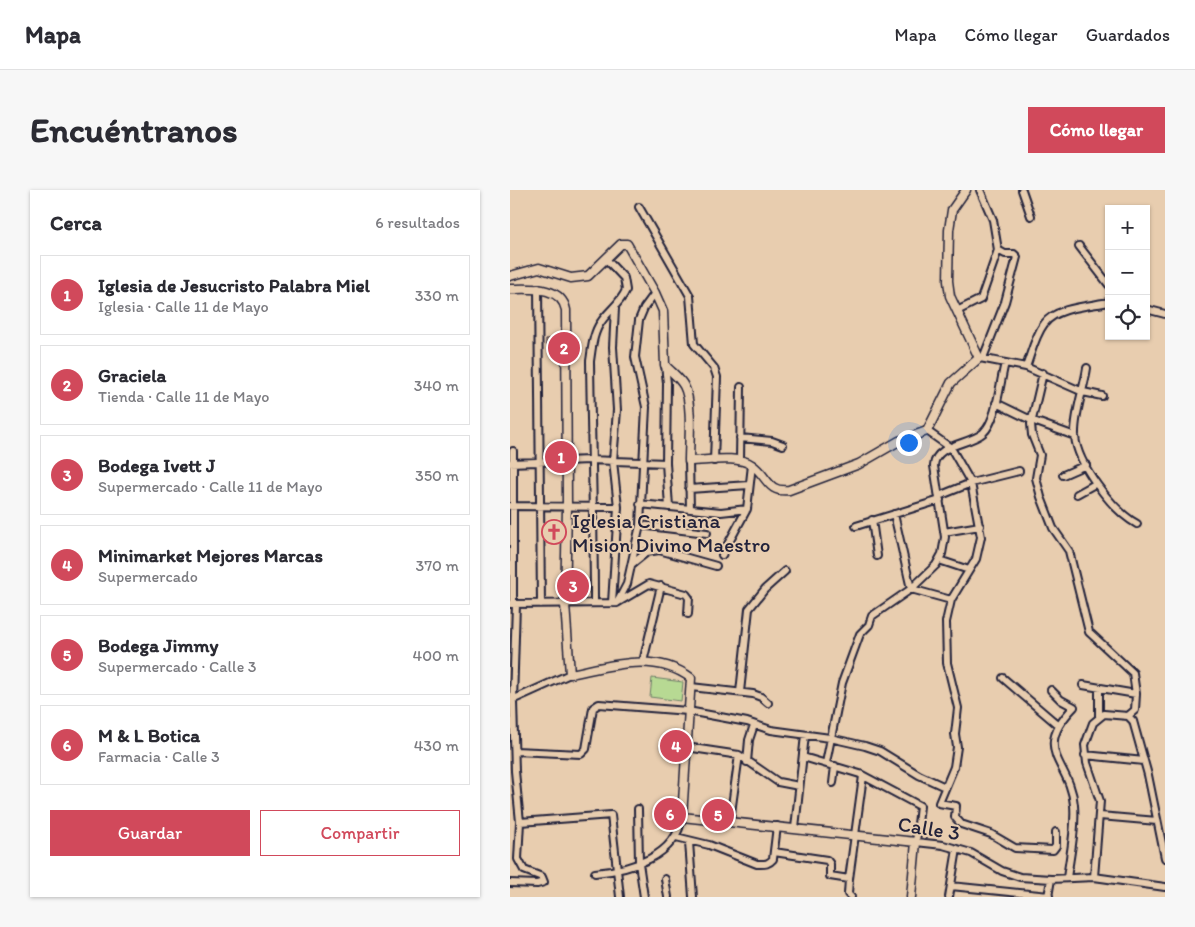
<!DOCTYPE html>
<html lang="es">
<meta charset="utf-8">
<style>
:root{--surface:#fff;--page:#f7f7f7;--text:#2b2b33;--muted:#7c7c81;--line:#e1e1e2;--accent:#d1495b}
body{margin:0;font-family:Itim,sans-serif;background:var(--page);color:var(--text)}
.controls{position:absolute;right:15px;top:15px;display:grid;overflow:hidden;border-radius:0px;box-shadow:0 1px 4px #0004}
.controls button{width:45px;height:45px;display:grid;place-items:center;padding:0;border:0;border-bottom:1px solid var(--line);background:var(--surface);color:var(--text);font:25px sans-serif}
.you{position:absolute;left:398px;top:252px;width:18px;height:18px;margin:-12px;border:4px solid #fff;border-radius:50%;background:#1a73e8;box-shadow:0 0 0 8px #1a73e833}
.badge{display:grid;place-items:center;width:32px;height:32px;border-radius:50%;background:var(--accent);color:#fff;font-size:16px;font-weight:700}
.pin{position:absolute;translate:-50% -50%;border:2px solid #fff;box-shadow:0 1px 5px #0006}
.list{margin:0;padding:0;list-style:none}
h2{display:flex;justify-content:space-between;align-items:center;height:65px;margin:0;padding:0 20px;font-size:21px}
h2 small{font-size:16px;font-weight:400;color:var(--muted)}
.list li{display:grid;grid-template-columns:32px 1fr auto;gap:15px;align-items:center;box-sizing:border-box;height:80px;margin:0 10px 10px;padding:0 10px;border:1px solid var(--line);border-radius:0px}
.list b{display:block;font-size:19px;white-space:nowrap}
.list p{margin:0;font-size:16px;white-space:nowrap;color:var(--muted)}
.list em{font-size:16px;font-style:normal;color:var(--muted)}
.actions{display:flex;gap:10px;padding:15px 20px}
.actions a{flex:1;padding:11px 0;border:1px solid var(--accent);border-radius:0px;text-align:center;font-size:18px;color:var(--accent)}
.actions .main{background:var(--accent);color:#fff}
.icon{flex:none;width:28px;height:28px;fill:none;stroke:currentColor;stroke-width:2;stroke-linecap:round;stroke-linejoin:round}
.map{position:relative;flex:none;width:655px;height:707px;overflow:hidden;border-radius:0px}
header{display:flex;align-items:center;gap:30px;box-sizing:border-box;height:70px;padding:0 25px;background:var(--surface);border-bottom:1px solid var(--line)}
header strong{font-size:24px}
nav{display:flex;gap:28px;margin-inline-start:auto;font-size:18px}
.intro{display:flex;align-items:center;justify-content:space-between;box-sizing:border-box;height:120px;padding:0 30px}
h1{margin:0;font-size:35px}
.button{padding:12px 22px;border-radius:0px;background:var(--accent);color:#fff;font-size:18px;font-weight:700}
main{display:flex;gap:30px;padding:0 30px}
aside{flex:1;background:var(--surface);border-radius:0px;box-shadow:0 1px 4px #0004}
.map>svg:first-child{display:block}
.green{fill:#b7d993;stroke:#6c7e67}
.building{fill:#dbaa8e;stroke:#22223b;filter:url(#shadow)}
.lines{fill:none;stroke-linecap:round;stroke-linejoin:round}
.minor-casing{stroke:#22223b;stroke-width:10}
.tertiary-casing{stroke:#22223b;stroke-width:11}
.minor{stroke:#e8cdaf;stroke-width:6}
.tertiary{stroke:#e8cdaf;stroke-width:8}
.labels{text-anchor:middle;dominant-baseline:central;stroke-width:4;stroke-linejoin:round;paint-order:stroke}
.poi-label{font-size:21px;fill:#22223b;stroke:#e8cdaf;text-anchor:start}
.street-label{font-size:21px;fill:#22223b;stroke:#e8cdaf}
</style>
<header>
<strong>Mapa</strong>
<nav><a>Mapa</a><a>Cómo llegar</a><a>Guardados</a></nav>
</header>
<div class="intro"><h1>Encuéntranos</h1><a class="button">Cómo llegar</a></div>
<main>
<aside>
<h2>Cerca<small>6 resultados</small></h2>
<ul class="list">
<li><span class="badge">1</span><div><b>Iglesia de Jesucristo Palabra Miel</b><p>Iglesia · Calle 11 de Mayo</p></div><em>330 m</em></li>
<li><span class="badge">2</span><div><b>Graciela</b><p>Tienda · Calle 11 de Mayo</p></div><em>340 m</em></li>
<li><span class="badge">3</span><div><b>Bodega Ivett J</b><p>Supermercado · Calle 11 de Mayo</p></div><em>350 m</em></li>
<li><span class="badge">4</span><div><b>Minimarket Mejores Marcas</b><p>Supermercado</p></div><em>370 m</em></li>
<li><span class="badge">5</span><div><b>Bodega Jimmy</b><p>Supermercado · Calle 3</p></div><em>400 m</em></li>
<li><span class="badge">6</span><div><b>M &amp; L Botica</b><p>Farmacia · Calle 3</p></div><em>430 m</em></li>
</ul>
<div class="actions"><a class="main">Guardar</a><a>Compartir</a></div>
</aside>
<div class="map">
<svg width="655" height="707" viewBox="0 0 655 707">
<defs>
<filter id="shadow"><feDropShadow dx="2.5" dy="2.5" stdDeviation="0" flood-color="#0004"/></filter>
</defs>
<rect width="100%" height="100%" fill="#e8cdaf"/>
<filter id="ink" filterUnits="userSpaceOnUse"><feTurbulence type="fractalNoise" baseFrequency=".02" numOctaves="2"/><feDisplacementMap in="SourceGraphic" scale="10" xChannelSelector="R" yChannelSelector="G"/><feConvolveMatrix kernelMatrix="1 2 1 2 8 2 1 2 1" color-interpolation-filters="sRGB"/></filter>
<g filter="url(#ink)">
<!-- green -->
<path class="green" d="M142,488L173,492L171,511L140,507Z"/>
<!-- building -->
<path class="building" d="M36,149H55V156L36,155Z
M34,264H55V271H34Z
M52,338L53,345H36V339Z
M61,393H79V400H61Z
M151,552L169,553L168,559L150,558Z
M205,615H211V626H205Z
M145,619L162,621L161,627L145,626Z"/>
<g class="lines">
<defs>
<path id="minor" d="M470,0L483,30L488,60L495,64H504L507,67L495,112L473,168
M512,0L521,26
M129,17L180,106L184,154L204,178L207,187L204,271
M569,56L599,95
M28,98L31,414
M636,119L655,124
M447,121L471,109L488,60
M470,168L516,177L573,202L592,206
M155,175L157,193L156,273L159,317
M516,177C521,164 525,146 534,134C546,117 580,116 599,112
M577,178C574,199 564,224 565,246C567,274 603,321 627,334
M533,183L521,234L522,245L530,265L526,288L531,307L543,338L559,361L579,442L623,483L626,504L625,520L618,526
M486,213L521,230L565,246
M417,241L441,258L461,293L471,347L466,369L441,410L436,432L437,473L448,518L445,544L447,557L444,577L429,613L446,616L445,627L451,634L481,644L505,658L543,660L546,656V642
M230,248L262,251L273,255
M3,261V414
M179,271L180,319
M230,271L231,197
M0,273L80,270L156,273
M553,285L576,275
M179,299L239,295
M567,304L585,294
M429,306L461,293L509,281
M130,314L211,322L237,319
M0,316L108,317
M384,324L401,399
M362,330L367,366
M130,335L197,343
M346,336L430,310
M434,342L470,336
M212,365L237,319L242,275
M429,370L459,380
M122,374L137,362L149,360L206,376
M401,399L441,410
M84,413C84,332 81,252 80,171C82,158 83,143 91,132C99,120 110,114 116,100L114,88L96,69
M102,413L108,317L103,271L107,220L103,157L105,118
M107,413L117,394L130,335L136,217L125,167L129,130L134,118L145,103
M0,414L107,413L139,394L176,404L179,408L178,424
M133,472L151,396
M493,488L548,535
M573,495L626,504
M181,497L243,504L251,507L258,513
M541,500L551,510L564,517C520,562 561,572 564,615C566,639 560,665 557,688
M230,502L239,419L255,399L275,381
M0,511L60,484
M589,526V498
M176,557L229,565L220,630
M5,561L71,564L76,559L83,518L89,514L178,521L237,532L261,540L320,548L355,556L370,561L409,585L435,597
M229,565L268,592L289,596
M575,565L634,571
M293,567L350,584L410,616L406,652L433,655L461,663L492,681L510,687L541,689L584,687L655,697
M237,572L239,550L244,535
M316,573L332,493L350,444L359,435L362,426L401,399L426,375L432,364L435,347L424,276C425,254 459,255 473,243C487,231 490,191 495,173
M323,593L325,576
M128,619L129,673L134,707
M590,626L647,631
M10,632L101,625L110,707
M285,638L295,545
M166,647L199,655L247,674C254,674 258,675 263,669L267,636
M179,652L183,707
M264,662L317,670L320,674V686L339,689
M85,683C120,680 166,667 172,627
M584,687L590,611L577,573L575,555L583,533L594,524L618,526L623,531L638,585L655,668
M155,689L158,707
M0,693L27,694L34,692L32,687L14,680L8,669L10,632L5,581L3,511L6,414
M441,696L539,706
M341,707L338,704L339,689L353,586
M439,707L447,659
M538,707L541,689"/>
<path id="tertiary" d="M0,86L29,78L61,88L78,86L111,54H117L145,103L153,121L155,175C161,182 170,188 174,196C183,213 179,252 179,271C197,271 227,265 242,275C258,286 257,303 279,300L349,274L389,251L417,241L441,193L469,168L440,106L438,91L439,40L442,20L456,0
M0,99C19,99 51,95 56,120L57,317L55,414L60,484C101,476 144,461 181,488L172,627L406,652L401,707"/>
</defs>
<!-- minor casing -->
<use href="#minor" class="minor-casing"/>
<!-- tertiary casing -->
<use href="#tertiary" class="tertiary-casing"/>
<!-- minor -->
<use href="#minor" class="minor"/>
<!-- tertiary -->
<use href="#tertiary" class="tertiary"/>
</g>
</g>
<!-- icons -->
<defs>
<symbol id="church-ring" viewBox="-11 -11 22 22"><circle r="9.5" fill="#e8cdaf" stroke="#d1495b" stroke-width="1.5"/><path d="M-1.2-6h2.4v3.5h3.3v2.4h-3.3V6h-2.4V-.1h-3.3v-2.4h3.3Z" fill="#d1495b"/></symbol>
</defs>
<g fill-rule="evenodd">
<use href="#church-ring" x="30" y="328" width="28" height="28"/>
</g>
<g class="labels">
<!-- poi labels -->
<g class="poi-label">
<text x="62" y="330">Iglesia Cristiana<tspan x="62" dy="24">Mision Divino Maestro</tspan></text>
</g>
<!-- street labels -->
<g class="street-label">
<text transform="translate(419 638) rotate(9)">Calle 3</text>
</g>
</g>
</svg>
<div class="controls">
<button>+</button>
<button>−</button>
<button><svg class="icon" aria-label="locate" viewBox="0 0 24 24"><circle cx="12" cy="12" r="6"/><path d="M12 2v4M12 18v4M2 12h4M18 12h4"/></svg></button>
</div>
<div class="you"></div>
<div class="pin badge" style="left:51px;top:267px">1</div>
<div class="pin badge" style="left:54px;top:158px">2</div>
<div class="pin badge" style="left:63px;top:396px">3</div>
<div class="pin badge" style="left:166px;top:556px">4</div>
<div class="pin badge" style="left:208px;top:625px">5</div>
<div class="pin badge" style="left:160px;top:624px">6</div>
</div>
</main>
